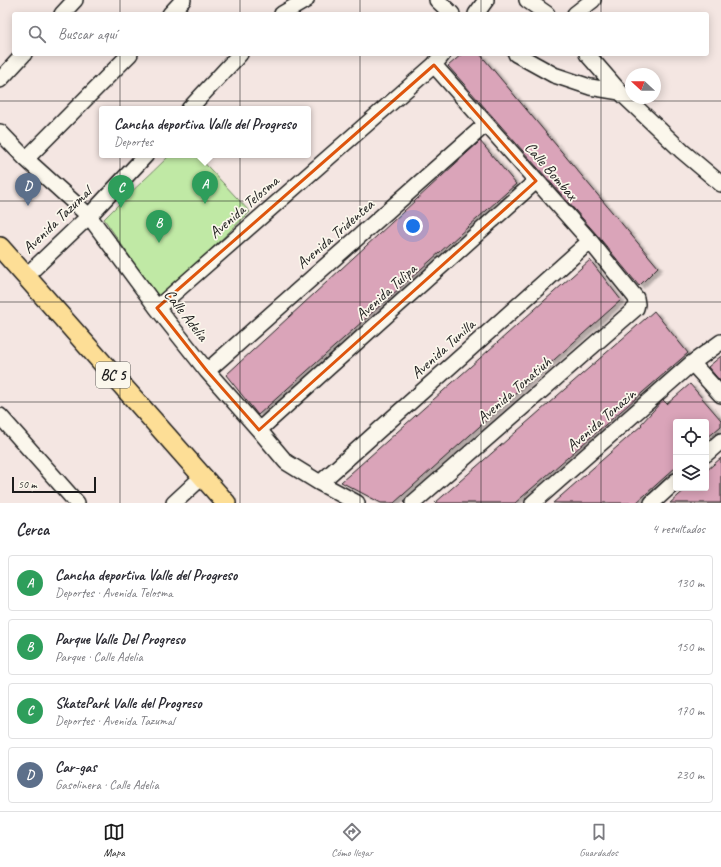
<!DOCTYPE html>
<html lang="es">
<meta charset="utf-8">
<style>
:root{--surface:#fff;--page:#f7f7f7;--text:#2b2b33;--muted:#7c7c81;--line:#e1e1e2;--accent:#1c1c1c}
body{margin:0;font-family:Caveat,sans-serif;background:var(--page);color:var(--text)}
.controls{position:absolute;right:12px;bottom:12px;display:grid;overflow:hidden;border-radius:4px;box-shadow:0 2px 10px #0003}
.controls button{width:36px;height:36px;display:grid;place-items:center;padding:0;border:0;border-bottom:1px solid var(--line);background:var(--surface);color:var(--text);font:20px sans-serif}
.compass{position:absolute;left:625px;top:68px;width:36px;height:36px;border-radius:50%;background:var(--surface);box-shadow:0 2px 10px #0003;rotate:291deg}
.scale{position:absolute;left:12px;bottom:10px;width:84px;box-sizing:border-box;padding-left:4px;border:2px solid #1c1c1c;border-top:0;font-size:11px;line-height:14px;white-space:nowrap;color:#1c1c1c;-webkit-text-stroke:3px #fbf7ec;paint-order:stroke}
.you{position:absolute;left:413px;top:226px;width:14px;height:14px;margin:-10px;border:3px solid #fff;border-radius:50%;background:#1a73e8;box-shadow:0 0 0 6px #1a73e833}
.badge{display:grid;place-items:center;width:26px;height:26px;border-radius:50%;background:var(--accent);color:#fff;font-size:13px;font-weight:700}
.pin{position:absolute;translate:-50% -33px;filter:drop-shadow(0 1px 2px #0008)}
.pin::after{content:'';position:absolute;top:21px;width:14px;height:12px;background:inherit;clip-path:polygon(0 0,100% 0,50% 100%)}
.popup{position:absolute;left:99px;top:106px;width:212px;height:52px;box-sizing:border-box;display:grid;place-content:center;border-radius:4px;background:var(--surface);filter:drop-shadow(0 1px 3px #0005);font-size:13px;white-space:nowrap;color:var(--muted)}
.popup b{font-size:15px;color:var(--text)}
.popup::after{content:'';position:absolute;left:50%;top:100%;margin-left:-8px;border:8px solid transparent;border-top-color:var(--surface)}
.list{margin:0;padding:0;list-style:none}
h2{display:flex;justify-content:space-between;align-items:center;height:52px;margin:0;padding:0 16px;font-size:17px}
h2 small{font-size:13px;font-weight:400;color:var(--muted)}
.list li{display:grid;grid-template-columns:26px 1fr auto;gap:12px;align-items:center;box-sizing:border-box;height:56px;margin:0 8px 8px;padding:0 8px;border:1px solid var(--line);border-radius:4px}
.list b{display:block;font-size:15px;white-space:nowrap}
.list p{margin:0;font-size:13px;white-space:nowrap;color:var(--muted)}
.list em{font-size:13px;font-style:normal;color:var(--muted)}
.icon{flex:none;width:22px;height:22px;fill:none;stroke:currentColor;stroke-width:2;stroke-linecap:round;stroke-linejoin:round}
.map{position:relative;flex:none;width:721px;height:503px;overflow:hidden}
.search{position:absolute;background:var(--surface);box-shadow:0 2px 10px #0003;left:12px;right:12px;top:12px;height:44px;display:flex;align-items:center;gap:10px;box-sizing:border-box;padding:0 14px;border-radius:4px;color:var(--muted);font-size:15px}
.sheet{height:308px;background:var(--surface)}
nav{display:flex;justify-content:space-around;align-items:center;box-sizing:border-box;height:56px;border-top:1px solid var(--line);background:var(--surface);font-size:11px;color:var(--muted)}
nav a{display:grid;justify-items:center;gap:2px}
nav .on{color:var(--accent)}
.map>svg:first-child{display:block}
.green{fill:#c0e9a5;stroke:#6e8260}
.building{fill:#daa4b9;stroke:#1c1c1c;filter:url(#shadow)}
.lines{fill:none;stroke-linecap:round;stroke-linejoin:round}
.minor-casing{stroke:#1c1c1c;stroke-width:18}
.major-casing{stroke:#1c1c1c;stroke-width:22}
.minor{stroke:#fbf7ec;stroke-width:15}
.major{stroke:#fdde96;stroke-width:19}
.marked{fill:none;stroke:#de560d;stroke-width:3;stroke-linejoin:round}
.grid{fill:none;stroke:#1c1c1c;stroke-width:1;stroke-opacity:0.55}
.labels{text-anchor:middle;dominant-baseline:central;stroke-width:3.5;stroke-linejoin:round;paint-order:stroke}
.shield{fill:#fbf7ec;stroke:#5f5e5a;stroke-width:1}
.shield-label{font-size:15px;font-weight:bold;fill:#1c1c1c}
.street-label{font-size:16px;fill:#1c1c1c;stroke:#fbf7ec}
</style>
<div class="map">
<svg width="721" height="503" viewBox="0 0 721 503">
<defs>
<filter id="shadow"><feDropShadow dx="4.5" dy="2.5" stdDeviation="1" flood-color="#0004"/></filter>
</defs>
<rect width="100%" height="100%" fill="#f4e6e2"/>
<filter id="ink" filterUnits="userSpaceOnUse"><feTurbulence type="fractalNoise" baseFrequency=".025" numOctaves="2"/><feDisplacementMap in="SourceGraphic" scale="8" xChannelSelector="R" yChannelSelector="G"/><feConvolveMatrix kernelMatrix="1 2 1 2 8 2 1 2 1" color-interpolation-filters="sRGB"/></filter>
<g filter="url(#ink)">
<!-- green -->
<path class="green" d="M170,155H197L250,212L159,299L104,219C125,197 148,177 170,155Z"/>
<!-- building -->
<path class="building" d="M462,54H480L658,267L639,286L597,235L448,66Z
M480,141L516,184L258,415L226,375Z
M590,260L621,300L394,503H381L341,482Z
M654,311L688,353L515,503H435Z
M721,356V382L708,367Z
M690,384L721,420V426L706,439V422H676V467L636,503H553L642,425L641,424L663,400L667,404Z
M721,458V503H670L687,488H706V471Z"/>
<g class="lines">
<defs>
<path id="minor" d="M437,0L452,14
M527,0L547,14
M62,14L75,0
M170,14L183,0
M282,14L306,0
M476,14L486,0
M575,14L593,0
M516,54L554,75L590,87L620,92
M587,54L620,92L682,151L721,184
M0,80L24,54
M189,109L240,54
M0,132L26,159L89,216L157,308L207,371L259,430L286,462L320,483L357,503
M26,159L130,54
M26,276L89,216L146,155
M157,308L434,65L443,54
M692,363L721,395
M207,371L486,124
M0,416L77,503
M259,430L536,181
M706,454L721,441
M320,483L590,241
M174,503L202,477
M413,503L636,308L637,304L636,298L590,241L434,65
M533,503L692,363L721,342
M652,503L676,481"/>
<path id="major" d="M0,247L226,503"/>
</defs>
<!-- minor casing -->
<use href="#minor" class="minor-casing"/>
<!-- major casing -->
<use href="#major" class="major-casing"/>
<!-- minor -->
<use href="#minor" class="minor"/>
<!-- major -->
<use href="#major" class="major"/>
</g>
</g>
<!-- marked area -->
<path class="marked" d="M434,65L536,181L259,430L207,371L157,308Z"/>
<!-- grid -->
<path class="grid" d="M120,0V14M240,0V14M360,0V14M481,0V14M601,0V14M120,54V503M240,54V503M360,54V503M481,54V503M601,54V503M0,101H721M0,201H721M0,302H721M0,402H721"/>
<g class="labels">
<!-- shield labels -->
<rect class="shield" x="96" y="362" width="34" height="26" rx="3"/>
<g class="shield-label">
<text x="113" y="375">BC 5</text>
</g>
<!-- street labels -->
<g class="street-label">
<text transform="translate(551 171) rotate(49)">Calle Bombax</text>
<text transform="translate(244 207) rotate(-41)">Avenida Telosma</text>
<text transform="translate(57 220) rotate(-44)">Avenida Tazumal</text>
<text transform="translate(335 234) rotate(-41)">Avenida Tridentea</text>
<text transform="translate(386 292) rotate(-42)">Avenida Tulipa</text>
<text transform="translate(186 315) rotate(52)">Calle Adelia</text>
<text transform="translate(443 349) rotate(-42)">Avenida Tunilla</text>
<text transform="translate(514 390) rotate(-41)">Avenida Tonatiuh</text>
<text transform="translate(601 420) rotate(-41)">Avenida Tonazin</text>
</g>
</g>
</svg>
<div class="controls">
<button><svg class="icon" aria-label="locate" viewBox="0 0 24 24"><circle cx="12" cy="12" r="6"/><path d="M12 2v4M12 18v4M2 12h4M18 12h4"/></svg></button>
<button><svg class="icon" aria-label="layers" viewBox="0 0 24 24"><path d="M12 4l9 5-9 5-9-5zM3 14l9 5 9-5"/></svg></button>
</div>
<svg class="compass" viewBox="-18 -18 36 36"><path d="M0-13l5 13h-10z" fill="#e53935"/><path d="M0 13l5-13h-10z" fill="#7c7c81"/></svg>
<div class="scale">50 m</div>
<div class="you"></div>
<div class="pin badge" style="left:205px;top:204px;background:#2e9e5b">A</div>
<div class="popup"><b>Cancha deportiva Valle del Progreso</b>Deportes</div>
<div class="pin badge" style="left:159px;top:243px;background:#2e9e5b">B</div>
<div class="pin badge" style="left:121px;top:208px;background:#2e9e5b">C</div>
<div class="pin badge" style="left:28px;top:206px;background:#5c6f8a">D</div>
<div class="search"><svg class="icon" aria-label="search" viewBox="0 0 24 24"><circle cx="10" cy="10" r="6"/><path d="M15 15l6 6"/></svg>Buscar aquí</div>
</div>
<section class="sheet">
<h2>Cerca<small>4 resultados</small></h2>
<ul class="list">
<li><span class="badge" style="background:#2e9e5b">A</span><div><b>Cancha deportiva Valle del Progreso</b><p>Deportes · Avenida Telosma</p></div><em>130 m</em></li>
<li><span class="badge" style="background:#2e9e5b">B</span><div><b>Parque Valle Del Progreso</b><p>Parque · Calle Adelia</p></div><em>150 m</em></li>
<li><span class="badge" style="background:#2e9e5b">C</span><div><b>SkatePark Valle del Progreso</b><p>Deportes · Avenida Tazumal</p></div><em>170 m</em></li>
<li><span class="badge" style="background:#5c6f8a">D</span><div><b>Car-gas</b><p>Gasolinera · Calle Adelia</p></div><em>230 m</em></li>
</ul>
</section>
<nav>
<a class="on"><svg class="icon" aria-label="map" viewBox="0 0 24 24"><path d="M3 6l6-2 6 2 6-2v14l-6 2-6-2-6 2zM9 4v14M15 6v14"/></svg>Mapa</a>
<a><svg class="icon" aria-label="directions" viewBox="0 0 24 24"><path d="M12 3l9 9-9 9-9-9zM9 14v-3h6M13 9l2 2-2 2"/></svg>Cómo llegar</a>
<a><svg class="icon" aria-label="saved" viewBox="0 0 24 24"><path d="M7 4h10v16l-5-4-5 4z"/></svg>Guardados</a>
</nav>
